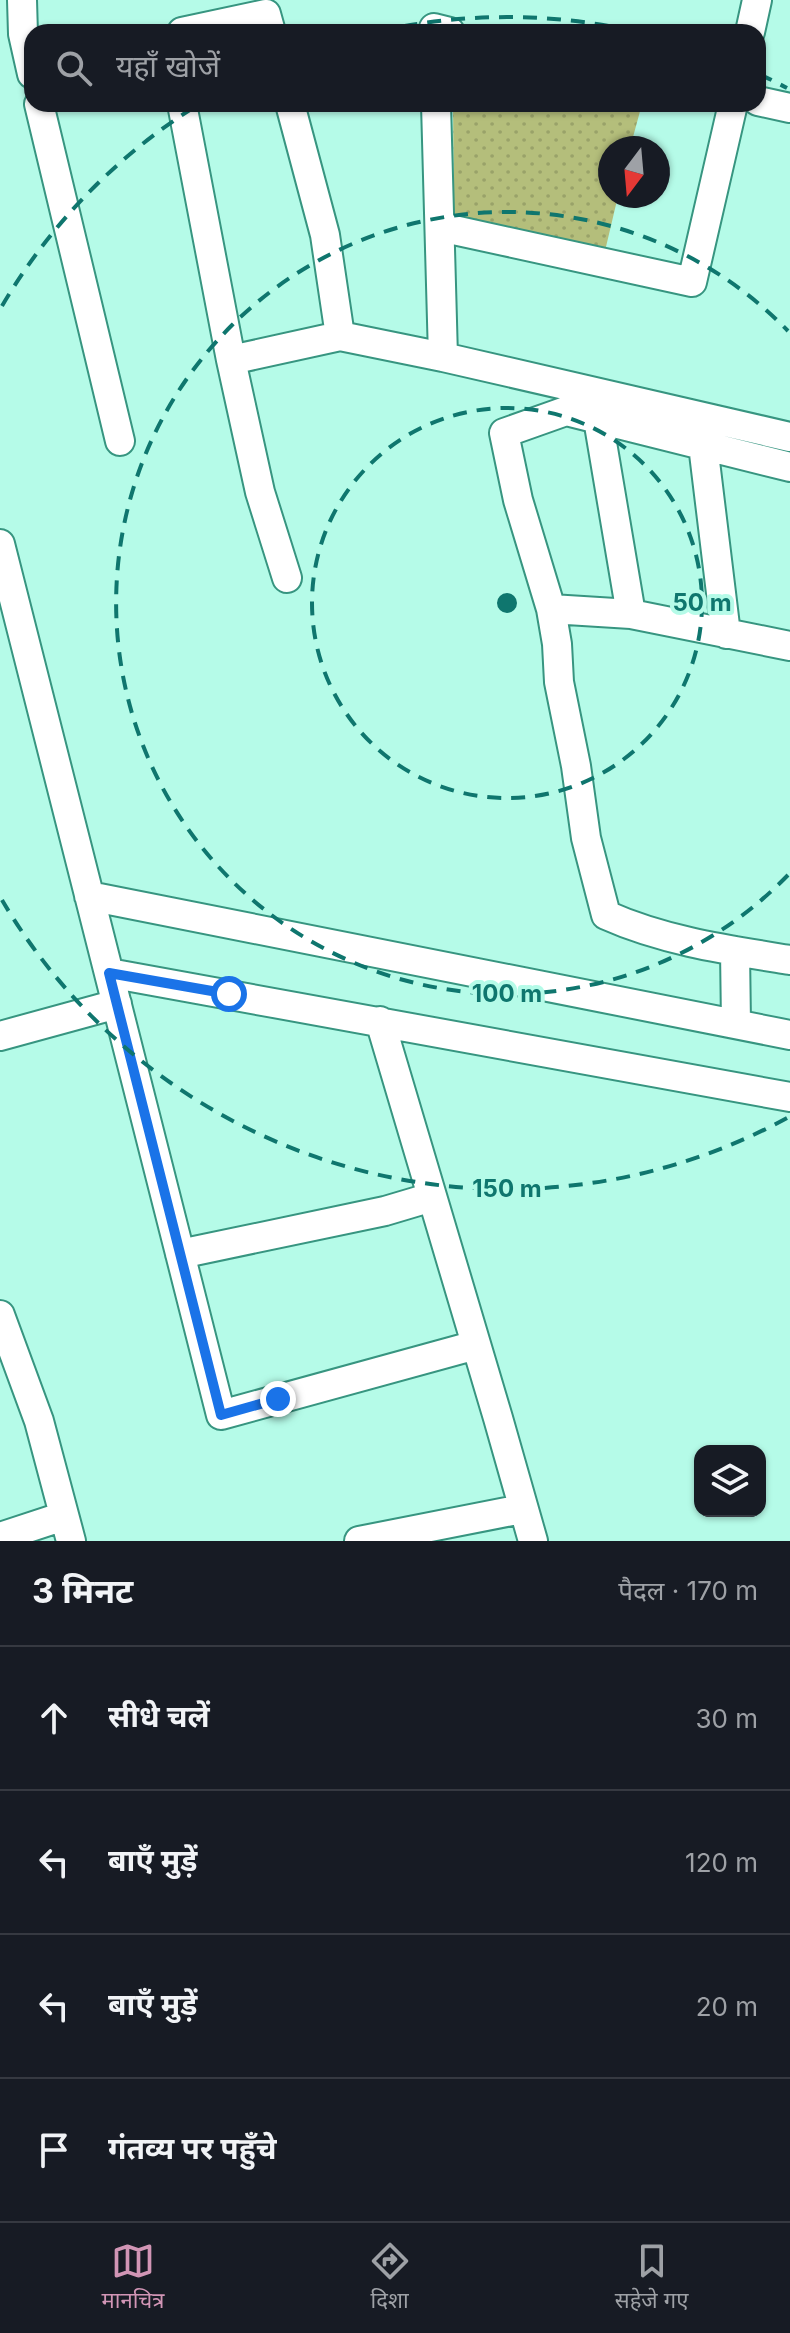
<!DOCTYPE html>
<html lang="hi">
<meta charset="utf-8">
<style>
:root{--surface:#171b24;--page:#20242c;--text:#f1f3f6;--muted:#9ea1a6;--line:#363941;--accent:#d195b5}
body{margin:0;font-family:Inter,"Noto Sans Devanagari",sans-serif;background:var(--page);color:var(--text)}
.controls{position:absolute;right:24px;bottom:24px;display:grid;overflow:hidden;border-radius:16px;box-shadow:0 2px 6px #0004}
.controls button{width:72px;height:72px;display:grid;place-items:center;padding:0;border:0;border-bottom:2px solid var(--line);background:var(--surface);color:var(--text);font:40px sans-serif}
.compass{position:absolute;left:598px;top:136px;width:72px;height:72px;border-radius:50%;background:var(--surface);box-shadow:0 2px 6px #0004;rotate:196deg}
.stop{position:absolute;width:24px;height:24px;margin:-18px;border:6px solid #1a73e8;border-radius:50%;background:#fff}
.stop.end{background:#1a73e8;border-color:#fff;box-shadow:0 2px 8px #0008}
.list{margin:0;padding:0;list-style:none}
h2{display:flex;justify-content:space-between;align-items:center;height:104px;margin:0;padding:0 32px;font-size:34px}
h2 small{font-size:26px;font-weight:400;color:var(--muted)}
.list li{display:grid;grid-template-columns:52px 1fr auto;gap:24px;align-items:center;box-sizing:border-box;height:144px;padding:0 32px;border-top:2px solid var(--line)}
.list b{display:block;font-size:30px;white-space:nowrap}
.list em{font-size:26px;font-style:normal;color:var(--muted)}
.icon{flex:none;width:44px;height:44px;fill:none;stroke:currentColor;stroke-width:2;stroke-linecap:round;stroke-linejoin:round}
.map{position:relative;flex:none;width:790px;height:1541px;overflow:hidden}
.search{position:absolute;background:var(--surface);box-shadow:0 2px 6px #0004;left:24px;right:24px;top:24px;height:88px;display:flex;align-items:center;gap:20px;box-sizing:border-box;padding:0 28px;border-radius:24px;color:var(--muted);font-size:30px}
.sheet{height:680px;background:var(--surface)}
nav{display:flex;justify-content:space-around;align-items:center;box-sizing:border-box;height:112px;border-top:2px solid var(--line);background:var(--surface);font-size:22px;color:var(--muted)}
nav a{display:grid;justify-items:center;gap:4px}
nav .on{color:var(--accent)}
.map>svg:first-child{display:block}
.grass{fill:url(#grass-dots)}
.lines{fill:none;stroke-linecap:round;stroke-linejoin:round}
.minor-casing{stroke:#379580;stroke-width:32}
.minor{stroke:#fff;stroke-width:28}
.route{stroke:#1a73e8;stroke-width:10}
.ring{fill:none;stroke:#0f766e;stroke-width:4;stroke-dasharray:14 10}
.centre{fill:#0f766e;stroke:#b5fbe8;stroke-width:4}
.ring-label{font-size:24px;text-anchor:middle;font-weight:bold;fill:#0f766e;stroke:#b5fbe8;stroke-width:8;stroke-linejoin:round;paint-order:stroke}
</style>
<div class="map">
<svg width="790" height="1541" viewBox="0 0 790 1541">
<defs>
<pattern id="grass-dots" width="8" height="8" patternUnits="userSpaceOnUse" patternTransform="scale(2)"><rect width="8" height="8" fill="#b4be7b"/><path d="M2 2h.1M6 6h.1" fill="none" stroke="#99a269" stroke-width="1.8" stroke-linecap="round"/></pattern>
</defs>
<rect width="100%" height="100%" fill="#b5fbe8"/>
<!-- grass -->
<path class="grass" d="M453,104H642L630,148H610V196H618L605,251L454,216Z"/>
<g class="lines">
<defs>
<path id="minor" d="M22,0L23,34L32,74
M182,32L266,14L271,32
M434,32V28L450,32
M750,32L757,0
M758,101L790,108
M39,104L120,441
M182,104L231,360
M290,104L325,235L340,336L443,357L790,437
M436,104L443,357
M440,227L692,282L733,104
M598,419L790,467
M703,445L726,634
M0,544L221,1415L476,1345
M287,578L260,492L231,360L340,336
M551,609L518,500L504,433L566,411L598,419L631,614
M790,646L631,614L551,609L557,644L559,682L576,766L586,838L606,915C664,941 728,950 790,960
M89,896L790,1035
M735,951L736,1023
M109,973L790,1097
M380,1021L498,1418L533,1541
M0,1036L117,1004
M180,1254L385,1211L432,1197
M0,1315L39,1421L71,1541
M0,1537L64,1516
M359,1541L522,1509"/>
</defs>
<!-- minor casing -->
<use href="#minor" class="minor-casing"/>
<!-- minor -->
<use href="#minor" class="minor"/>
</g>
<g class="lines">
<!-- route -->
<path class="route" d="M229,994L109,973L221,1415L278,1399"/>
</g>
<!-- distance rings -->
<g class="ring">
<circle cx="507" cy="603" r="195"/>
<path d="M788 875A391 391 0 1 1 788 331"/>
<path d="M787 1118A586 586 0 0 1 2 900M2 306A586 586 0 0 1 196 106M380 31A586 586 0 0 1 634 31M759 74A586 586 0 0 1 787 88"/>
</g>
<circle cx="507" cy="603" r="12" class="centre"/>
<g class="ring-label">
<text x="702" y="611">50 m</text>
<text x="507" y="1002">100 m</text>
<text x="507" y="1197">150 m</text>
</g>
</svg>
<div class="controls">
<button><svg class="icon" aria-label="layers" viewBox="0 0 24 24"><path d="M12 4l9 5-9 5-9-5zM3 14l9 5 9-5"/></svg></button>
</div>
<svg class="compass" viewBox="-18 -18 36 36"><path d="M0-13l5 13h-10z" fill="#e53935"/><path d="M0 13l5-13h-10z" fill="#9ea1a6"/></svg>
<div class="stop" style="left:229px;top:994px"></div>
<div class="stop end" style="left:278px;top:1399px"></div>
<div class="search"><svg class="icon" aria-label="search" viewBox="0 0 24 24"><circle cx="10" cy="10" r="6"/><path d="M15 15l6 6"/></svg>यहाँ खोजें</div>
</div>
<section class="sheet">
<h2>3 मिनट<small>पैदल · 170 m</small></h2>
<ul class="list">
<li><svg class="icon" aria-label="ahead" viewBox="0 0 24 24"><path d="M12 20V5M6 11l6-6 6 6"/></svg><div><b>सीधे चलें</b></div><em>30 m</em></li>
<li><svg class="icon" aria-label="left" viewBox="0 0 24 24"><path d="M17 20v-9H6M10 6l-5 5 5 5"/></svg><div><b>बाएँ मुड़ें</b></div><em>120 m</em></li>
<li><svg class="icon" aria-label="left" viewBox="0 0 24 24"><path d="M17 20v-9H6M10 6l-5 5 5 5"/></svg><div><b>बाएँ मुड़ें</b></div><em>20 m</em></li>
<li><svg class="icon" aria-label="arrive" viewBox="0 0 24 24"><path d="M6 21V4h12l-3 4 3 4H6"/></svg><div><b>गंतव्य पर पहुँचे</b></div></li>
</ul>
</section>
<nav>
<a class="on"><svg class="icon" aria-label="map" viewBox="0 0 24 24"><path d="M3 6l6-2 6 2 6-2v14l-6 2-6-2-6 2zM9 4v14M15 6v14"/></svg>मानचित्र</a>
<a><svg class="icon" aria-label="directions" viewBox="0 0 24 24"><path d="M12 3l9 9-9 9-9-9zM9 14v-3h6M13 9l2 2-2 2"/></svg>दिशा</a>
<a><svg class="icon" aria-label="saved" viewBox="0 0 24 24"><path d="M7 4h10v16l-5-4-5 4z"/></svg>सहेजे गए</a>
</nav>
